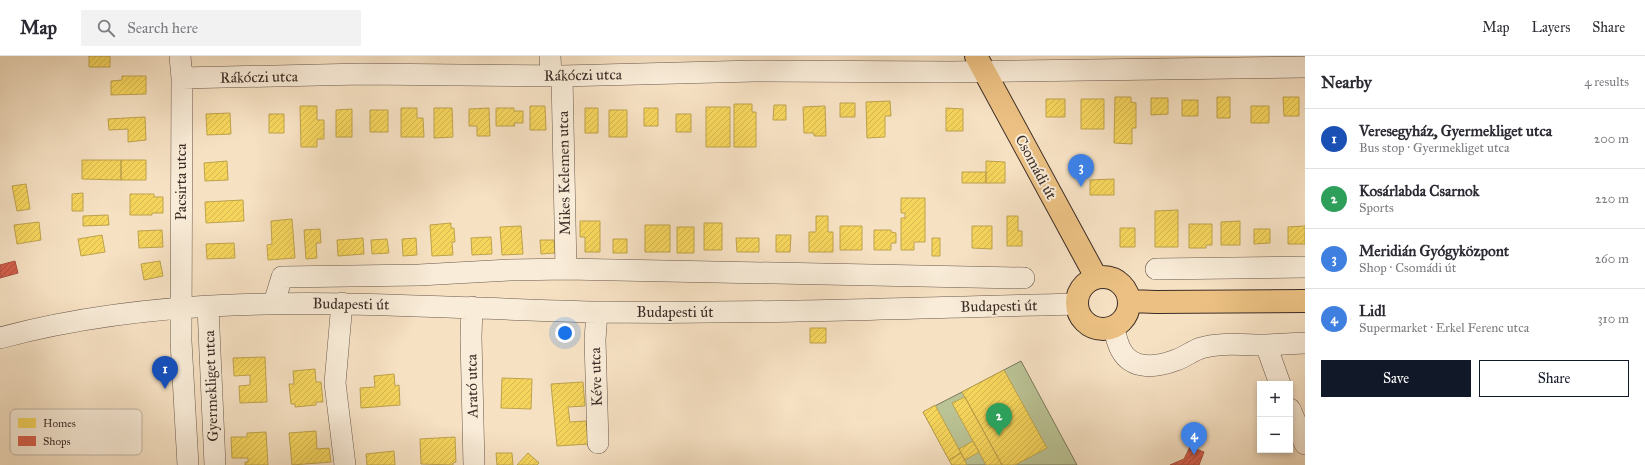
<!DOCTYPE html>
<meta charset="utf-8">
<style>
:root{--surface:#fff;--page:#f2f2f3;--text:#2b2b33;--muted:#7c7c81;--line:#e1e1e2;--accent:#111827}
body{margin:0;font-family:"IM FELL Great Primer",serif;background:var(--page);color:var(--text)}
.controls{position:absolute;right:12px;bottom:12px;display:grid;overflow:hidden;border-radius:0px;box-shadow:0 2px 6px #0003}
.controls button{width:36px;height:36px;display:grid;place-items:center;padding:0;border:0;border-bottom:1px solid var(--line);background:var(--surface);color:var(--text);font:20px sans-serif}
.you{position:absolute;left:565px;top:277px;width:14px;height:14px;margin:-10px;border:3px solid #fff;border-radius:50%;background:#1a73e8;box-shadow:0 0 0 6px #1a73e833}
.badge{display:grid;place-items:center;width:26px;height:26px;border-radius:50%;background:var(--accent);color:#fff;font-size:13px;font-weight:700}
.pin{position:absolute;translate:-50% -33px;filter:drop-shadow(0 1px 2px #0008)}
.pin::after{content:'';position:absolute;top:21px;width:14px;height:12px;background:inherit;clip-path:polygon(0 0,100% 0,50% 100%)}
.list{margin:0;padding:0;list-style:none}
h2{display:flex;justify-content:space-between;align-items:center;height:52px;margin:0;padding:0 16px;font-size:17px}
h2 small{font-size:13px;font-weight:400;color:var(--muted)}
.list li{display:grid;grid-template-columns:26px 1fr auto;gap:12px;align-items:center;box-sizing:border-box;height:60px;padding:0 16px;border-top:1px solid var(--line)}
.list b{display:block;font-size:15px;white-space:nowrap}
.list p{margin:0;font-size:13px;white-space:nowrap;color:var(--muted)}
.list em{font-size:13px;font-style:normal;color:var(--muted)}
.actions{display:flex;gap:8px;padding:12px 16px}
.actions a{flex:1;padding:9px 0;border:1px solid var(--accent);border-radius:0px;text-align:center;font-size:14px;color:var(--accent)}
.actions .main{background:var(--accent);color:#fff}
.icon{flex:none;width:22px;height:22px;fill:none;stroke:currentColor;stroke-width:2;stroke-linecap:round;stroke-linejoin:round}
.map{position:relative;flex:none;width:1305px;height:409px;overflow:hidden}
header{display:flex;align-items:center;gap:24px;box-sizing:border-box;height:56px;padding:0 20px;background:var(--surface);border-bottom:1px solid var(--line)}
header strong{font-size:19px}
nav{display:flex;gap:22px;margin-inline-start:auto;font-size:14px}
.search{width:280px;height:36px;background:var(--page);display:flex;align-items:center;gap:10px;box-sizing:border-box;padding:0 14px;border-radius:0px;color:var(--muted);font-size:15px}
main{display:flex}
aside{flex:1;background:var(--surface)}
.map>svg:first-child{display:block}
.pitch{fill:#bac395;stroke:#7a785e}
.homes{fill:url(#homes-hatch);stroke:#bea24c}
.shops{fill:url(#shops-hatch);stroke:#a85041}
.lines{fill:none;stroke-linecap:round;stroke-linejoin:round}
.minor-casing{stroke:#6a594d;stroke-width:22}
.major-casing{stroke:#3b2c26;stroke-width:24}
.minor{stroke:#f9ecd8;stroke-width:21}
.major{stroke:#ebc082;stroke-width:22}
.labels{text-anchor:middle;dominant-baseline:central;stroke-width:4;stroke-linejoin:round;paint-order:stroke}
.street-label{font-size:15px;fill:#3b2c26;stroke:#f9ecd8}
.key{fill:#f9ecd8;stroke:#c0b2a3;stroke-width:1}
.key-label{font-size:11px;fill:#3b2c26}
</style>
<header>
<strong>Map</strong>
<div class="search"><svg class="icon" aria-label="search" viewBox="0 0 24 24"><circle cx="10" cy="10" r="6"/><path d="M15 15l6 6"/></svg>Search here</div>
<nav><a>Map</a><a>Layers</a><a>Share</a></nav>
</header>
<main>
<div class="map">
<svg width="1305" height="409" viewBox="0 0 1305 409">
<defs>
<pattern id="homes-hatch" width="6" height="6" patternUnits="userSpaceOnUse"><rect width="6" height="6" fill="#f6d55c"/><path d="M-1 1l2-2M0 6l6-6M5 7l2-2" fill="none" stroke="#d4b750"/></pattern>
<pattern id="shops-hatch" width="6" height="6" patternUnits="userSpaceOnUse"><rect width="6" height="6" fill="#d6604d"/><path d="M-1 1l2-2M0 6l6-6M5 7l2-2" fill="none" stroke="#af4f40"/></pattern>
</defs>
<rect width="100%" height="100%" fill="#f6e1c3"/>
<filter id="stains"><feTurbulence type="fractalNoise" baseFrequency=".005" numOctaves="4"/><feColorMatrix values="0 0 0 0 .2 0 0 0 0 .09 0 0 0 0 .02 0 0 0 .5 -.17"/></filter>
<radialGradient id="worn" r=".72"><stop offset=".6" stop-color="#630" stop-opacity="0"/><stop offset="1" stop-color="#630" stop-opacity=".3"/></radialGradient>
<!-- pitch -->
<path class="pitch" d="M1021,305L1077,409H952L923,356L962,336Z"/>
<!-- homes -->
<path class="homes" d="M89,0H110V11H89Z
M122,20H146V38L111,39V25L122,24Z
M1115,41H1131V46L1136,47V72H1132V88L1114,87Z
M1217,41H1230V62H1217Z
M1283,41H1299V60H1284Z
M1151,42H1168V58L1151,59Z
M1046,43H1065V61H1046Z
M1081,43H1104V73H1081Z
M1182,44H1198V60H1182Z
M890,45L891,60H885V81L867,82L866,46Z
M840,47H855V61H840Z
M734,48H752V56H756V91H734Z
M774,49H786V64H773Z
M300,50H317V64H324V83H317V91H301Z
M530,50H545L546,74H530Z
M825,50L826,80H814V77H804L803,51Z
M1251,50H1269V67H1251Z
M706,51H730V91H706Z
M401,52H417V62H423L424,81H401Z
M434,52H452L453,81L434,82Z
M489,52L490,80H477V70H469V53Z
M496,52H514V55H523V67H514L515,70H496Z
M585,52H598V77H585Z
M644,52H658V70H644Z
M946,52L963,53V75H946Z
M352,53V81H336V54Z
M370,54H388V76H370Z
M609,54H627V81H609Z
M230,57L231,78L207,79L206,58Z
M269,58H284V77H269Z
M676,58H691V76H676Z
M145,61L146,84L128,86V73L109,74L108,63Z
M82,104H121V124L82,123Z
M121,104H146V124H121Z
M227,105L228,124L205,125L204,107Z
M986,105L1005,106V127H986Z
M962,116H986V127H962Z
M1114,123V139H1090V124Z
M26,128L30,153L17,155L12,130Z
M83,137V155H72V138Z
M130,138H154V141H163V157H152V159H130Z
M901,142H925V186H914V194H901V162H905V157H901Z
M243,144L244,165L206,167L205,146Z
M1178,154V191H1155V155Z
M108,159L109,169L83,170V160Z
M816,160H828V176H833V196H809V176H816Z
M1007,160H1018V175H1022V190H1007Z
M292,163L295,202L268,204L267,189L272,188L271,165Z
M580,165H600V196H585V181H580Z
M1240,165V189H1221V166Z
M39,166L41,184L17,188L14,169Z
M451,167V172H454L455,186H452L453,199L432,200L430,169Z
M704,167H722V194H704Z
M1189,168H1212V189H1206V192H1189Z
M645,169H670V196H645Z
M521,170L523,198L502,199L500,171Z
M840,170H862V194H840Z
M972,170H992V193L972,192Z
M1305,170V188H1288V171Z
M677,171H694V197H677Z
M1120,172H1135V191H1120Z
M320,173L321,187H316L317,202L306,203L304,174Z
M1254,173H1270V187L1254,188Z
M162,174L163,191L139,192L138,175Z
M874,174H891V176L896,177V187H891V194H874Z
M102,179L105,196L81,200L78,183Z
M776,179H791L790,196H776Z
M491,181L492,198L472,199L471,182Z
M363,182L364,198L338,200L337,184Z
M416,182L417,199L403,200L402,183Z
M736,182H759V196H737Z
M932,182H940V200H932Z
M387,183L389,197L372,198L371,184Z
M613,183H627V197H613Z
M540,184H554L555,197L541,198Z
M234,187L235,202L207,203L206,188Z
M160,205L163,220L144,224L141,208Z
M810,272H826V287H810Z
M265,301L267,346L240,347L239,330L250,329V319L234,320L233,302Z
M315,313L316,326H321L323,346H316V349L295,351V348H291L289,328H294L293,315Z
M1004,314L1047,392L1015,409H1002L962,336Z
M394,318L395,330L399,329L400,349L361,352L360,332L375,331L374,320Z
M502,322L532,323L531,353L501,352Z
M583,326L585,350L568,351L570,366L586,365L589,388L557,390L551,328Z
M965,341L1002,409H986L952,347Z
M935,349L961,397L949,404L923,356Z
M316,375L317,393L329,392L331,406L292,409L289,377Z
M266,376L268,409H245V406H248V402H232L231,381H247V377Z
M455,381L456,406L453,407V409L421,408L420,383Z
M973,385L979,396L965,404L959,393Z
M394,395L395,409H367L366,398Z
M496,397H512L513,409H497Z
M528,397L539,407L537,409H517Z
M961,397L967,409H952L949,404Z"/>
<!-- shops -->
<path class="shops" d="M15,205L18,217L0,222V209Z
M1190,391L1204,396L1199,409H1170L1184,403Z"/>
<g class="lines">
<defs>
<path id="minor" d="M180,0L182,22L181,285L188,409
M550,0L551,20
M562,20L566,213
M182,22L362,18L562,20L755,15L951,16L1305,11
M1156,213L1305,211
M274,247L282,221L419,219L510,214L566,213L1024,222
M342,247L335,327L345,409
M208,251L215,409
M472,251L471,281L474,409
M597,256L595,284L598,387
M1113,271C1116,279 1117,287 1121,294C1132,315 1158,311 1176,304C1185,301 1192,295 1201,292C1221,286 1245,289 1266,289L1280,328
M0,282C196,229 399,252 599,256C758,258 917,252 1076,248
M1266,289L1305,287
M1290,353L1305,388"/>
<path id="major" d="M976,0L1096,221
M1077 247a26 26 0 1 1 52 0a26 26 0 1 1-52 0Z
M1130,245L1156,246L1305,245"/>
</defs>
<!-- minor casing -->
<use href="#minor" class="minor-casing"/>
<!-- major casing -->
<use href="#major" class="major-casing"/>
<!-- minor -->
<use href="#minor" class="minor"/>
<!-- major -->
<use href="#major" class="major"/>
</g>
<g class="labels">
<!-- street labels -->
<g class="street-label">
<text transform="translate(583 19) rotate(-1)">Rákóczi utca</text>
<text transform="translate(259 21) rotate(-1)">Rákóczi utca</text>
<text transform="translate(1036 111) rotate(62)">Csomádi út</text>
<text transform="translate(564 117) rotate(-91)">Mikes Kelemen utca</text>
<text transform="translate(181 126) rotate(-90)">Pacsirta utca</text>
<text transform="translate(351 248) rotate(1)">Budapesti út</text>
<text transform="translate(999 250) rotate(-1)">Budapesti út</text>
<text x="675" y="256">Budapesti út</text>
<text transform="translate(596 321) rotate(-92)">Kéve utca</text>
<text transform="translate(211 330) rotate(-92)">Gyermekliget utca</text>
<text transform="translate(472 330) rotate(-91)">Arató utca</text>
</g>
</g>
<!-- legend -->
<rect x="10" y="353" width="132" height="46" rx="6" class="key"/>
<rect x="18" y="362" width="18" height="10" fill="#f6d55c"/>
<rect x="18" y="380" width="18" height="10" fill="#d6604d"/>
<g class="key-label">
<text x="43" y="371">Homes</text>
<text x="43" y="389">Shops</text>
</g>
<rect width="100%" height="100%" filter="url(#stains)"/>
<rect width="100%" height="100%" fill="url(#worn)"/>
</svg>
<div class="controls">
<button>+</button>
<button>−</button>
</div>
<div class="you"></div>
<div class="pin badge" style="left:165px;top:333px;background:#1a4fb4">1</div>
<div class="pin badge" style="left:999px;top:380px;background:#2e9e5b">2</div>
<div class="pin badge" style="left:1081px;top:131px;background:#3f7fe0">3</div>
<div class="pin badge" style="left:1194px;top:399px;background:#3f7fe0">4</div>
</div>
<aside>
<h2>Nearby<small>4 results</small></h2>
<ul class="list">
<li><span class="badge" style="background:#1a4fb4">1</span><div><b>Veresegyház, Gyermekliget utca</b><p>Bus stop · Gyermekliget utca</p></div><em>200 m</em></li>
<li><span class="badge" style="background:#2e9e5b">2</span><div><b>Kosárlabda Csarnok</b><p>Sports</p></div><em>220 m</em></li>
<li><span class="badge" style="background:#3f7fe0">3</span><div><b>Meridián Gyógyközpont</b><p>Shop · Csomádi út</p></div><em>260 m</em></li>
<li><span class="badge" style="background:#3f7fe0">4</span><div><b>Lidl</b><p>Supermarket · Erkel Ferenc utca</p></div><em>310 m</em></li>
</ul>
<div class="actions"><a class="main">Save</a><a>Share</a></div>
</aside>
</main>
